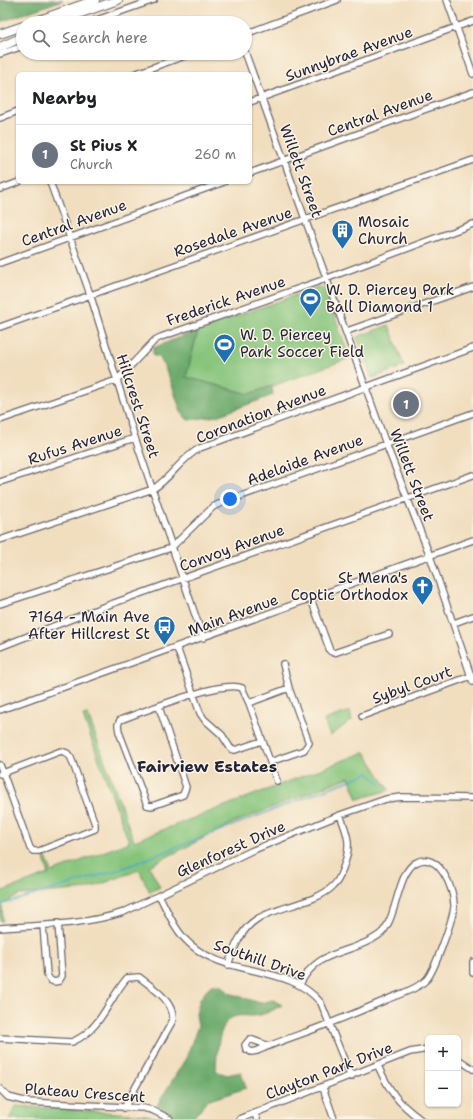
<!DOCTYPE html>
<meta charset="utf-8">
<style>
:root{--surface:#fff;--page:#f2f2f2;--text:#202124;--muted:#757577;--line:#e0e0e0;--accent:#7c3aed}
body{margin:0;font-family:"Shantell Sans",sans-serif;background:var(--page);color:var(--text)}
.controls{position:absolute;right:12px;bottom:12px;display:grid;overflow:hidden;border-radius:6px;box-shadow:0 1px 3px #0004}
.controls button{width:36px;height:36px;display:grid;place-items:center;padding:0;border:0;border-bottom:1px solid var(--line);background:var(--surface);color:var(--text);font:20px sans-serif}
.you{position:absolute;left:230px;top:499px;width:14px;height:14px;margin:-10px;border:3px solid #fff;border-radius:50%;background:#1a73e8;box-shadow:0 0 0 6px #1a73e833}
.badge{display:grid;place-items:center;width:26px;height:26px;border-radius:50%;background:var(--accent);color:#fff;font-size:13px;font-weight:700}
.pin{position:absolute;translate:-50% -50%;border:2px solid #fff;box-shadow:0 1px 4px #0006}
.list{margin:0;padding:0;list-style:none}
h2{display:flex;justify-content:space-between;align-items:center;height:52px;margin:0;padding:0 16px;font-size:17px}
h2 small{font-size:13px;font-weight:400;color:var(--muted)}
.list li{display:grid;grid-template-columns:26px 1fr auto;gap:12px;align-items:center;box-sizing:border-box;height:60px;padding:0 16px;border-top:1px solid var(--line)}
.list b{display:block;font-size:15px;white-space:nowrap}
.list p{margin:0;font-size:13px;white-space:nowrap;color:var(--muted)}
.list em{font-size:13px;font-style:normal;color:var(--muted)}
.icon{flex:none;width:22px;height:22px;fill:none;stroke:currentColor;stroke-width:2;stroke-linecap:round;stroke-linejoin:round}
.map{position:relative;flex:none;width:473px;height:1119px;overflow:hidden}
.search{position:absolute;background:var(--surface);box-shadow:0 1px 3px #0004;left:16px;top:16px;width:236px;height:44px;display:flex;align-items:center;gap:10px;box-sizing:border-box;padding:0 14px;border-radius:22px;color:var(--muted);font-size:15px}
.panel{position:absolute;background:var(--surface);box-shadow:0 1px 3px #0004;left:16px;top:72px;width:236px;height:112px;border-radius:6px}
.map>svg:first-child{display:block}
.green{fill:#86c47c;stroke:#54735c}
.forest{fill:#6caa6c;stroke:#476654}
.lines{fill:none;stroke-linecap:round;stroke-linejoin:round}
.stream{stroke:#41a9c1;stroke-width:1.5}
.minor-casing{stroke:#6a6469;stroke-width:8}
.highway-casing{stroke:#6a6469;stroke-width:10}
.minor{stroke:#fff;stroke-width:5.5}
.highway{stroke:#fff;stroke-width:8}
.labels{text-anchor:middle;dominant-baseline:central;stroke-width:3;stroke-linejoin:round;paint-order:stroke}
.street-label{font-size:15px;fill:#22223b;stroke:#fcf5e5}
.poi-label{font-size:15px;fill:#22223b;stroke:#fcf5e5;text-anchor:start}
.neighbourhood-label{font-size:16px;font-weight:bold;fill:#22223b;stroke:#fcf5e5}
</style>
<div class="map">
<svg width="473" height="1119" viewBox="0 0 473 1119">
<rect width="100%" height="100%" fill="#fcf5e5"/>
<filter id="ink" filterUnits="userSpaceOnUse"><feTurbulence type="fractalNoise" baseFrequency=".025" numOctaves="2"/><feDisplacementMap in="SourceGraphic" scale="8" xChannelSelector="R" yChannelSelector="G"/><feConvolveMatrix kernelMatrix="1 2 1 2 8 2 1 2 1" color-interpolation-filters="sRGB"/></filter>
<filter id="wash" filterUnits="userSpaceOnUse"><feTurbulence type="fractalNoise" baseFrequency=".012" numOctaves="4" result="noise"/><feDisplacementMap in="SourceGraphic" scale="16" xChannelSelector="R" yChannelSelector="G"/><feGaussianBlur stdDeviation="0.9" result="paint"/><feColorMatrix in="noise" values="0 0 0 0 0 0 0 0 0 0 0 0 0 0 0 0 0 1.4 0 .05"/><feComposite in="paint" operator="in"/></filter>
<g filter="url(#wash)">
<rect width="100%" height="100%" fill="#f1debf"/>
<!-- green -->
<path class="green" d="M318,287L325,290L350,358L250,394L186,377L198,330Z
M389,325L404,366L372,378L357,337Z
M350,711L352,720L330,736L324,720Z
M88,715L134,841L365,752L389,790L358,799L349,777L233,823L149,866L160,887L150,892L139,870L88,889L19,895L2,905L3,921H0V892L49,874L43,856L45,855L52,872L129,842L83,716Z
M16,1106L147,1115L160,1119H9Z"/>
<!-- forest -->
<path class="forest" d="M0,0H63L0,22Z
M198,330L186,377L249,394L272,386L273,395L217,416L188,420L181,412L170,379L159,356H153V348Z
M211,985H222L229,993L260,1003L273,1000L282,1005C273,1010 263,1016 252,1016C247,1016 242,1015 237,1016C217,1019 217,1055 216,1071L227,1075L241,1072L246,1088L207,1101L192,1119H178L156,1107L186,1058L198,1026L196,1014L200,999Z
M126,1116H145L157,1119H126Z"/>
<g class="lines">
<!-- stream -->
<path class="stream" d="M0,905L121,869L368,773L381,784"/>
</g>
</g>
<g filter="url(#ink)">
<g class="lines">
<defs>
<path id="minor" d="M447,0L473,74
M88,23L154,0
M245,34L337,0
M245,52L386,444L430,556L473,682
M0,54L23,46
M134,74L193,53
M250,102L473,21
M0,118L18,111
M250,173L473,92
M50,182L90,294L135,438L203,638
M0,189L19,182
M0,263L224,182
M0,327L473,160
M347,331L473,287
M0,420L117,380L155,340L161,337L317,282L473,224
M0,482L135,438
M0,540L153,489C171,478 181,458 200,448L473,348
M311,599L330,651L334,653L389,634
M0,604L171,548L213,507L219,504L473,413
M454,623L473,616
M0,647L100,608L473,475
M177,648L200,713L204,719L222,735L231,749L235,750L262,741
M249,703L289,688
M159,707L186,787L183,795L152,806L147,805L119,732L118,725L120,720C143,712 222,679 242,688L249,703L277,781
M0,710L473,540
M362,716L471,676
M270,762L304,750L309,743L289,688L283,664
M0,765L3,773L30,848L33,851H39L95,829V824L71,758L67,753L61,751L3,773L0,774
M159,895C168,912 175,931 190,944C227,978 289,963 321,1003L351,1077
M43,925L47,975L50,980L54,982L59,981L62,976L58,923
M0,928C41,925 85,925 124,912L251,851L340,815L386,799L402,797L473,798
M473,962V973
M228,965C234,948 241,929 257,919C278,906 317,903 333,886C339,881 341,874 343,868C352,846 348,835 340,815
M0,1038L72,1042C101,1030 108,1000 127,978L139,977C153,988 174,1001 173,1020L124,1108
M269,1046L250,1039L245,1045L246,1049L251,1052L257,1051C281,1040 306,1033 330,1023C349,1016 367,1008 386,1000C399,994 416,990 426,980C434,973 453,918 454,907C455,889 438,849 415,863C396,875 397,923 379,935C350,956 319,947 300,984
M458,1059L473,1069
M378,1066C390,1092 397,1102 420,1119
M323,1088L334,1119
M0,1089L8,1097L28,1102L143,1108L152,1110L170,1119
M254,1113L257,1119
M240,1119L410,1052L428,1049"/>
<path id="highway" d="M31,23L95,0
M53,23L118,0
M0,34L23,26
M0,47L23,37"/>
</defs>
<!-- minor casing -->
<use href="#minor" class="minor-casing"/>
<!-- highway casing -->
<use href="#highway" class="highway-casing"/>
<!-- minor -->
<use href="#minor" class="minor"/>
<!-- highway -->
<use href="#highway" class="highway"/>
</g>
</g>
<!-- icons -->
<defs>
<symbol id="building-pin" viewBox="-11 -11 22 30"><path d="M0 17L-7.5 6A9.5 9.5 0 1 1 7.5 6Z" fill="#1f6fb2" stroke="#fcf5e5"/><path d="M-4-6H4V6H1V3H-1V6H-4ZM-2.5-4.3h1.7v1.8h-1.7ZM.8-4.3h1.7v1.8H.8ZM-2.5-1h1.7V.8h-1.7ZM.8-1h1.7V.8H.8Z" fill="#fff"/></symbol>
<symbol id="stadium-pin" viewBox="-11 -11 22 30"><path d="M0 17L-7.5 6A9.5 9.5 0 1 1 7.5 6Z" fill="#1f6fb2" stroke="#fcf5e5"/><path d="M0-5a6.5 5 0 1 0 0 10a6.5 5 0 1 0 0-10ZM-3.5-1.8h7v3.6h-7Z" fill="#fff"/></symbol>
<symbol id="church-pin" viewBox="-11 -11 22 30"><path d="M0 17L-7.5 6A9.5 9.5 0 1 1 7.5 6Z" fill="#1f6fb2" stroke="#fcf5e5"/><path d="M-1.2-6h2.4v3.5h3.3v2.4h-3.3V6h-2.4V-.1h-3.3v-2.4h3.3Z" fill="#fff"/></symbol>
<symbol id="bus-pin" viewBox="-11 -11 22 30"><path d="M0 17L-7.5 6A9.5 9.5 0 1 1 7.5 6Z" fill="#1f6fb2" stroke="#fcf5e5"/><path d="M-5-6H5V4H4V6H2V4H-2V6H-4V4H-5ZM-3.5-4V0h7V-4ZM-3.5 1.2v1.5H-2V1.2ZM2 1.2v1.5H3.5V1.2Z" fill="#fff"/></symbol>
</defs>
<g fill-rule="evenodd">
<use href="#building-pin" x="330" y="218" width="25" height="34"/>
<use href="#stadium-pin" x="298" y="286" width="25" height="34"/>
<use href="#stadium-pin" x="212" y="332" width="25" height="34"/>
<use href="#church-pin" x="410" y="574" width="25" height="34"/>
<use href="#bus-pin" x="152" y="614" width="25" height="34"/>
</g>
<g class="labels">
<!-- street labels -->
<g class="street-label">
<text transform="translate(349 54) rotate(-20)">Sunnybrae Avenue</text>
<text transform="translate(380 113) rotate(-20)">Central Avenue</text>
<text transform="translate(301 171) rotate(70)">Willett Street</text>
<text transform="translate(74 223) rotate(-20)">Central Avenue</text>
<text transform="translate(233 232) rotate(-19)">Rosedale Avenue</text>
<text transform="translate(226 301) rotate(-19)">Frederick Avenue</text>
<text transform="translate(138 406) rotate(72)">Hillcrest Street</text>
<text transform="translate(261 414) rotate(-21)">Coronation Avenue</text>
<text transform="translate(75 445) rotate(-18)">Rufus Avenue</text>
<text transform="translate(305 460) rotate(-20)">Adelaide Avenue</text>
<text transform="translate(412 475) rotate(69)">Willett Street</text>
<text transform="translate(232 548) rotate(-20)">Convoy Avenue</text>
<text transform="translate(233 615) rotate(-20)">Main Avenue</text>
<text transform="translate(412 685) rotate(-20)">Sybyl Court</text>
<text transform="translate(231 849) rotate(-24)">Glenforest Drive</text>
<text transform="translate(260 960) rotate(19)">Southill Drive</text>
<text transform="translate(329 1071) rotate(-21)">Clayton Park Drive</text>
<text transform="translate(85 1093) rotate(4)">Plateau Crescent</text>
</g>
<!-- poi labels -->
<g class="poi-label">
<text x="358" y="222">Mosaic<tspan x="358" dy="17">Church</tspan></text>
<text x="326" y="290">W. D. Piercey Park<tspan x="326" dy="17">Ball Diamond 1</tspan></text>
<text x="240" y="335">W. D. Piercey<tspan x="240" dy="17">Park Soccer Field</tspan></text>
<text x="408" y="578" text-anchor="end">St Mena's<tspan x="408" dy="17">Coptic Orthodox</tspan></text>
<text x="150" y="617" text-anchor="end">7164 - Main Ave<tspan x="150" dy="17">After Hillcrest St</tspan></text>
</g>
<!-- neighbourhood labels -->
<g class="neighbourhood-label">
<text x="207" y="766">Fairview Estates</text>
</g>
</g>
</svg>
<div class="controls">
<button>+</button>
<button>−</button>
</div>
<div class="you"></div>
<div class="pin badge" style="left:406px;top:404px;background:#6b7280">1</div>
<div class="search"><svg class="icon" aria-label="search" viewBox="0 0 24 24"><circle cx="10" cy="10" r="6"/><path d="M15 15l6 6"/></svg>Search here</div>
<section class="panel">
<h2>Nearby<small></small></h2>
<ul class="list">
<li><span class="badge" style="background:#6b7280">1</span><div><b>St Pius X</b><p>Church</p></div><em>260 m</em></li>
</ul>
</section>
</div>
